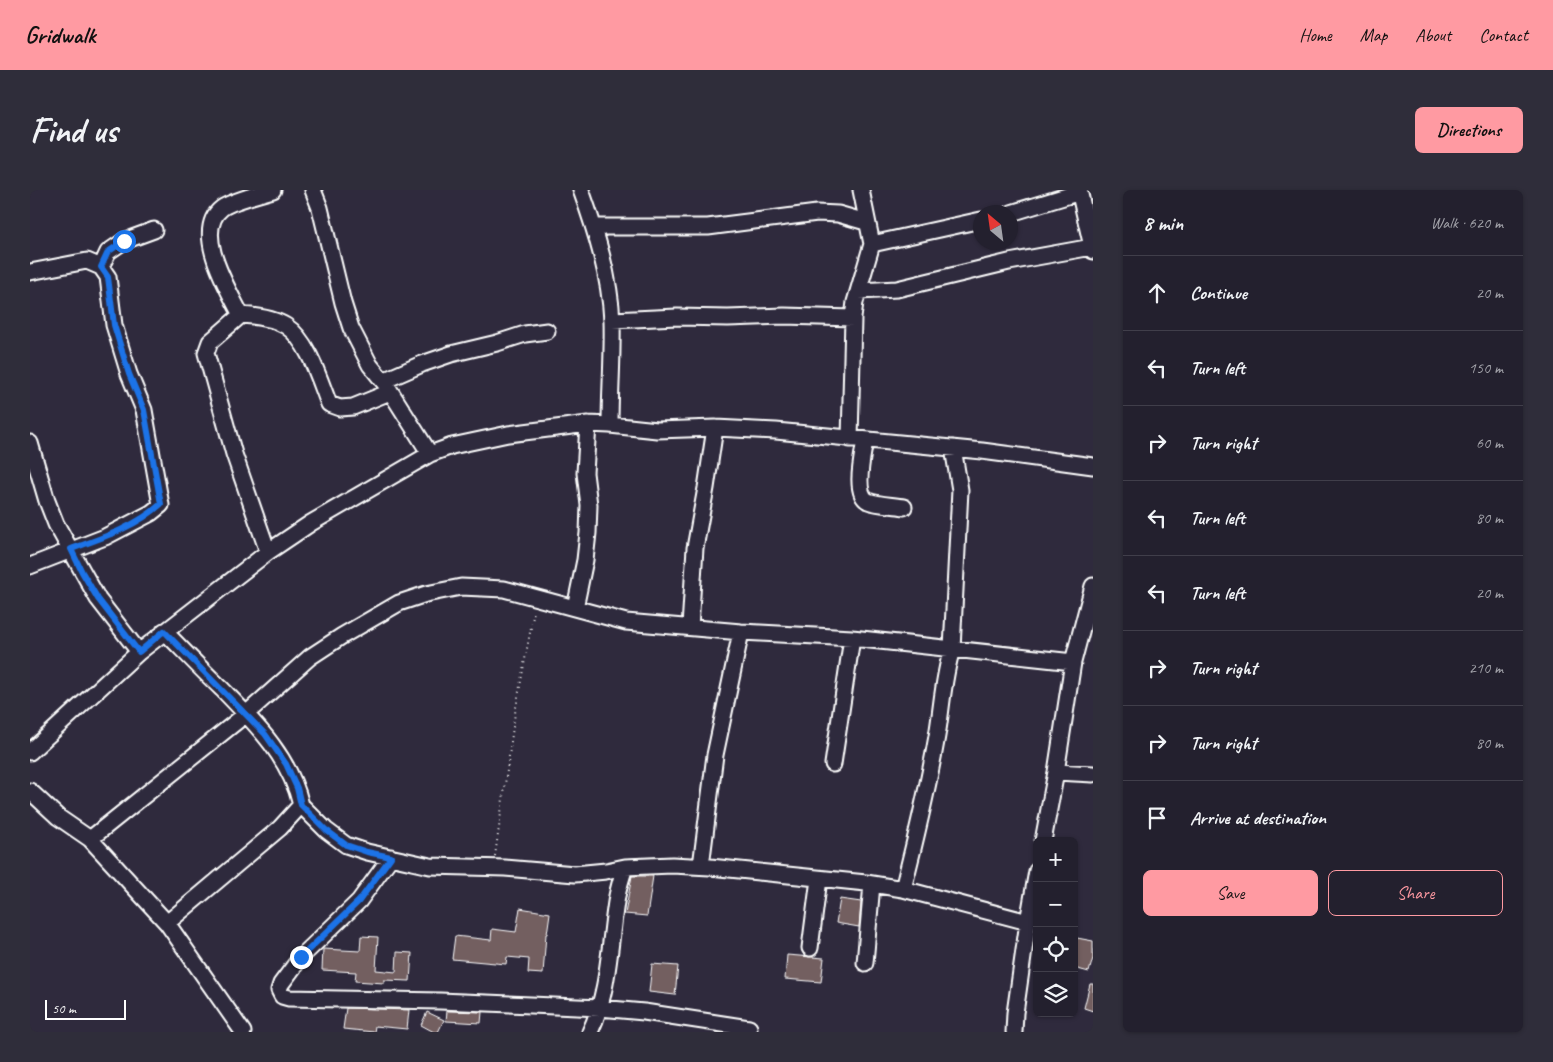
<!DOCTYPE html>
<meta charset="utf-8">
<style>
:root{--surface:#23202e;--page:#2f2d3a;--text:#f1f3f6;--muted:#a3a3aa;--line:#403e4a;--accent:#ff9aa2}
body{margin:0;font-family:Caveat,sans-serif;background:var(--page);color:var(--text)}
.controls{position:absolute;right:15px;bottom:15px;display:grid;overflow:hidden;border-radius:8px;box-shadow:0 1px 4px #0004}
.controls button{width:45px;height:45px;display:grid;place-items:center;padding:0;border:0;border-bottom:1px solid var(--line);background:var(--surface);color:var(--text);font:25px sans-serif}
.compass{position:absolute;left:943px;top:15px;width:45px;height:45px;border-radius:50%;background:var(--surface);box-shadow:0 1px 4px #0004;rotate:331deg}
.scale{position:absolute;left:15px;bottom:12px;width:81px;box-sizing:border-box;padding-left:5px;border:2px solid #fff;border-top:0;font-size:14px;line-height:18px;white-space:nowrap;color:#fff;-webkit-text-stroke:4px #2f2a3d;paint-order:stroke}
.stop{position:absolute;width:15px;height:15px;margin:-11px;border:4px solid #1a73e8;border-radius:50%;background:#fff}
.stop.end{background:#1a73e8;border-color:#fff;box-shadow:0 1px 5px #0008}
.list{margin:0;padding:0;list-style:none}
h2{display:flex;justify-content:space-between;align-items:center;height:65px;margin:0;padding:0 20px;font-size:21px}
h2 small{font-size:16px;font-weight:400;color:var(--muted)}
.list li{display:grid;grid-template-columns:32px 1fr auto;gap:15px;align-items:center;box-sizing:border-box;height:75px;padding:0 20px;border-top:1px solid var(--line)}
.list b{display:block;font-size:19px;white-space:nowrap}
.list em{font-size:16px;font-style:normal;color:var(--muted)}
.actions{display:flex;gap:10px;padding:15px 20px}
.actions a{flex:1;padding:11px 0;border:1px solid var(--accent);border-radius:8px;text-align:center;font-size:18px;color:var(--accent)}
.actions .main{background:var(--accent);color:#111}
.icon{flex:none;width:28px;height:28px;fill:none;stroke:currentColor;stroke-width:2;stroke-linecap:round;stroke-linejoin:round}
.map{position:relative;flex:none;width:1063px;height:842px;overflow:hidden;border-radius:8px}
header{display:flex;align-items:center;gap:30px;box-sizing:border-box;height:70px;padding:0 25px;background:var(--accent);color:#111}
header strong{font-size:24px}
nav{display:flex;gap:28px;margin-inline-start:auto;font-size:18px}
.intro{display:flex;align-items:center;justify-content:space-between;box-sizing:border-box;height:120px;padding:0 30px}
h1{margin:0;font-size:35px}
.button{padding:12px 22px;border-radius:8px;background:var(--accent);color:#111;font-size:18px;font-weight:700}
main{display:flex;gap:30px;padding:0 30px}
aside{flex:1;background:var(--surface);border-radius:8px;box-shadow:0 1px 4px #0004}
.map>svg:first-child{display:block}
.building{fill:#735e61;stroke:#fff}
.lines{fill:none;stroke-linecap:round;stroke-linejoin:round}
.minor-casing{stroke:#fff;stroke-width:19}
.path{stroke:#fff;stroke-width:2;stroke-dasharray:1 4;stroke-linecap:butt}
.minor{stroke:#2f2a3d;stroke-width:15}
.route{stroke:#1a73e8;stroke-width:6}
</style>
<header>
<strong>Gridwalk</strong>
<nav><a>Home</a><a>Map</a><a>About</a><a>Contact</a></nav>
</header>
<div class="intro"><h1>Find us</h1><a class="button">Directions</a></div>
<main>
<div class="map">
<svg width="1063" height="842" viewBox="0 0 1063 842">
<rect width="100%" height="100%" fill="#2f2a3d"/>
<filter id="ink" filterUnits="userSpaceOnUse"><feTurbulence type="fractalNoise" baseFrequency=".02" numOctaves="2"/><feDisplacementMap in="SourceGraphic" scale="10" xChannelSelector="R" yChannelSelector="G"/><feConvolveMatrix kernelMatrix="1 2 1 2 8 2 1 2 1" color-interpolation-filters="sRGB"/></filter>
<g filter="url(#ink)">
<!-- building -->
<path class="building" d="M602,686H623L617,726L595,724Z
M810,709L831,712L829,737L806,733Z
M490,718L520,723L517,744H516L513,784L498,783L499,769L477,767L476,774L422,769L425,746L461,750L462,739L486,742Z
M331,746L348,747L346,780L366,782L367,762L382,763L380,791L354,790V793L325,791L326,782L292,780L293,759L330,761Z
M1047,748L1063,751V768L1059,782L1044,778V760Z
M757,765L794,768L791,792L755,789Z
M622,774L648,776L645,805L619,802Z
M1060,794H1063V821L1054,818Z
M316,818L379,820L377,839L345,836L344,842L313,839Z
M417,821L452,822L451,833L416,831Z
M397,822L414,830L408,842H404L391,835Z"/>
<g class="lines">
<defs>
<path id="minor" d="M283,0L290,18L313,113L321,138L340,175L357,196L400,264
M551,0C566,42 580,86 582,131C583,165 580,200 580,235
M1049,0L1063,61
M981,23L1050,2
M565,37H678L787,23L808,24L836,32
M842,54L951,30
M71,77L78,62L94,51L124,40
M0,82L57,71L71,77L78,87L84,135L99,184L114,220L131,315L121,323L75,347L0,376
M829,101L867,99L979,72L1062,57
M211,125C198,99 162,41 192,18C200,12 232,3 243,0
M582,130L647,127L698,128L754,126L823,128
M353,191L392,174L421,164L467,153L495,144L517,141
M820,249L823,128L825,112L842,54L831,0
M835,250C833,265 823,303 838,311C848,315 863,315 874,317
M0,253L17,311L26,334L68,409L109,462
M238,362L204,264L176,163L180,152L211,125C226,126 243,128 256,136C278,150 290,191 299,214L310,218L323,217L360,202
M545,418L555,370L558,343L559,315L555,283L558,234
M660,437L665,358L676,298L685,238
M134,441C153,460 172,480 192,499C225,533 260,567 271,615L250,638L137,733
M0,562L109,462L238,362L281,333L400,264L422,256L478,244L558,234L580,235L627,240L685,238L746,241L952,261L1063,276
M803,574L822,448
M1026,582L1063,584
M0,601L28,627L60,649L137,733L213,842
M271,615L296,640L316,655L337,662L400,676L475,678L545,684L576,681L595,677L642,675L680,677L836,693L873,699L998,732
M60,649L216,524L280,467L312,446L369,413L396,404L431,397L474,399L596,432L711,442L822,448L1043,472
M1013,651L1026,582L1043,472L1063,396
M361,667L329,711L271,767L251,794L249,800L252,806L259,808L410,811L570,818L614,822L719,838
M671,676L685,565L711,442
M873,699C886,648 898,598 907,546C912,517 913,488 922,459L930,300L923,258
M780,758L789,689
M835,773L842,694
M560,842C580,800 579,752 587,706C589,696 592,686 595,677
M984,842L985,823L998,732L1007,681"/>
</defs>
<!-- minor casing -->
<use href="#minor" class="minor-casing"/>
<!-- path -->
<path class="path" d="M465,666L485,523L504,421"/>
<!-- minor -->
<use href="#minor" class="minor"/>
</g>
</g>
<g class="lines" filter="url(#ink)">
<!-- route -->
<path class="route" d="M94,51L78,62L71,77L78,87L84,135L99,184L114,220L131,314C106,337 72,348 41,359L52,382L68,409L109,462L134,441L235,544L256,574L267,598L271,615L296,640L316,655L337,662L361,667L329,711L271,767"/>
</g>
</svg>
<div class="controls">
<button>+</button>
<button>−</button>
<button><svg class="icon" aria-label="locate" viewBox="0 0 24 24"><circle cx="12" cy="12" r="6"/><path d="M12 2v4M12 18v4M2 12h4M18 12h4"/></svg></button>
<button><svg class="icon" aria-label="layers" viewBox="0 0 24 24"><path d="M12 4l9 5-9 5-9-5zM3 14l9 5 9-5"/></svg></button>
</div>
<svg class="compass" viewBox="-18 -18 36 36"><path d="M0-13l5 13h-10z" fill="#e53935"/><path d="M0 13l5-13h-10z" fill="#a3a3aa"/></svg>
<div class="scale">50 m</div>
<div class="stop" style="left:94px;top:51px"></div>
<div class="stop end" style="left:271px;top:767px"></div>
</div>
<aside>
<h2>8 min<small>Walk · 620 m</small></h2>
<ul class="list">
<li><svg class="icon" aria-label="ahead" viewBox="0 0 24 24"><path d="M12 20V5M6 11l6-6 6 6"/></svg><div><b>Continue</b></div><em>20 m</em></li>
<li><svg class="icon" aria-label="left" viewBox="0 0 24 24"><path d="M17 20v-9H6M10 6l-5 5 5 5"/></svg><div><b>Turn left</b></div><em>150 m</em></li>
<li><svg class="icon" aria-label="right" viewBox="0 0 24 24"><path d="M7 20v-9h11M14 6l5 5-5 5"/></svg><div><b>Turn right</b></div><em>60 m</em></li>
<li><svg class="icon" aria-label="left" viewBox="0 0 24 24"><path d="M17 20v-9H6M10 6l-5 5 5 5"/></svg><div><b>Turn left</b></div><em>80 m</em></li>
<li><svg class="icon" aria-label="left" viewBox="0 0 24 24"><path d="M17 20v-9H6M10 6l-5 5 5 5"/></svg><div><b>Turn left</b></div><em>20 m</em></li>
<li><svg class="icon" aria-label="right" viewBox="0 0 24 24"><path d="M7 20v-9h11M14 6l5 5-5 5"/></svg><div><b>Turn right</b></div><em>210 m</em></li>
<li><svg class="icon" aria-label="right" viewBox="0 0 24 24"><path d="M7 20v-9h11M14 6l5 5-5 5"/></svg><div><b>Turn right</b></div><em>80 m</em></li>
<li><svg class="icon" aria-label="arrive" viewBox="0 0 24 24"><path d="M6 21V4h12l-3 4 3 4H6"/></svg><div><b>Arrive at destination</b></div></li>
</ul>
<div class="actions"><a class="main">Save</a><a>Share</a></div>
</aside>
</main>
